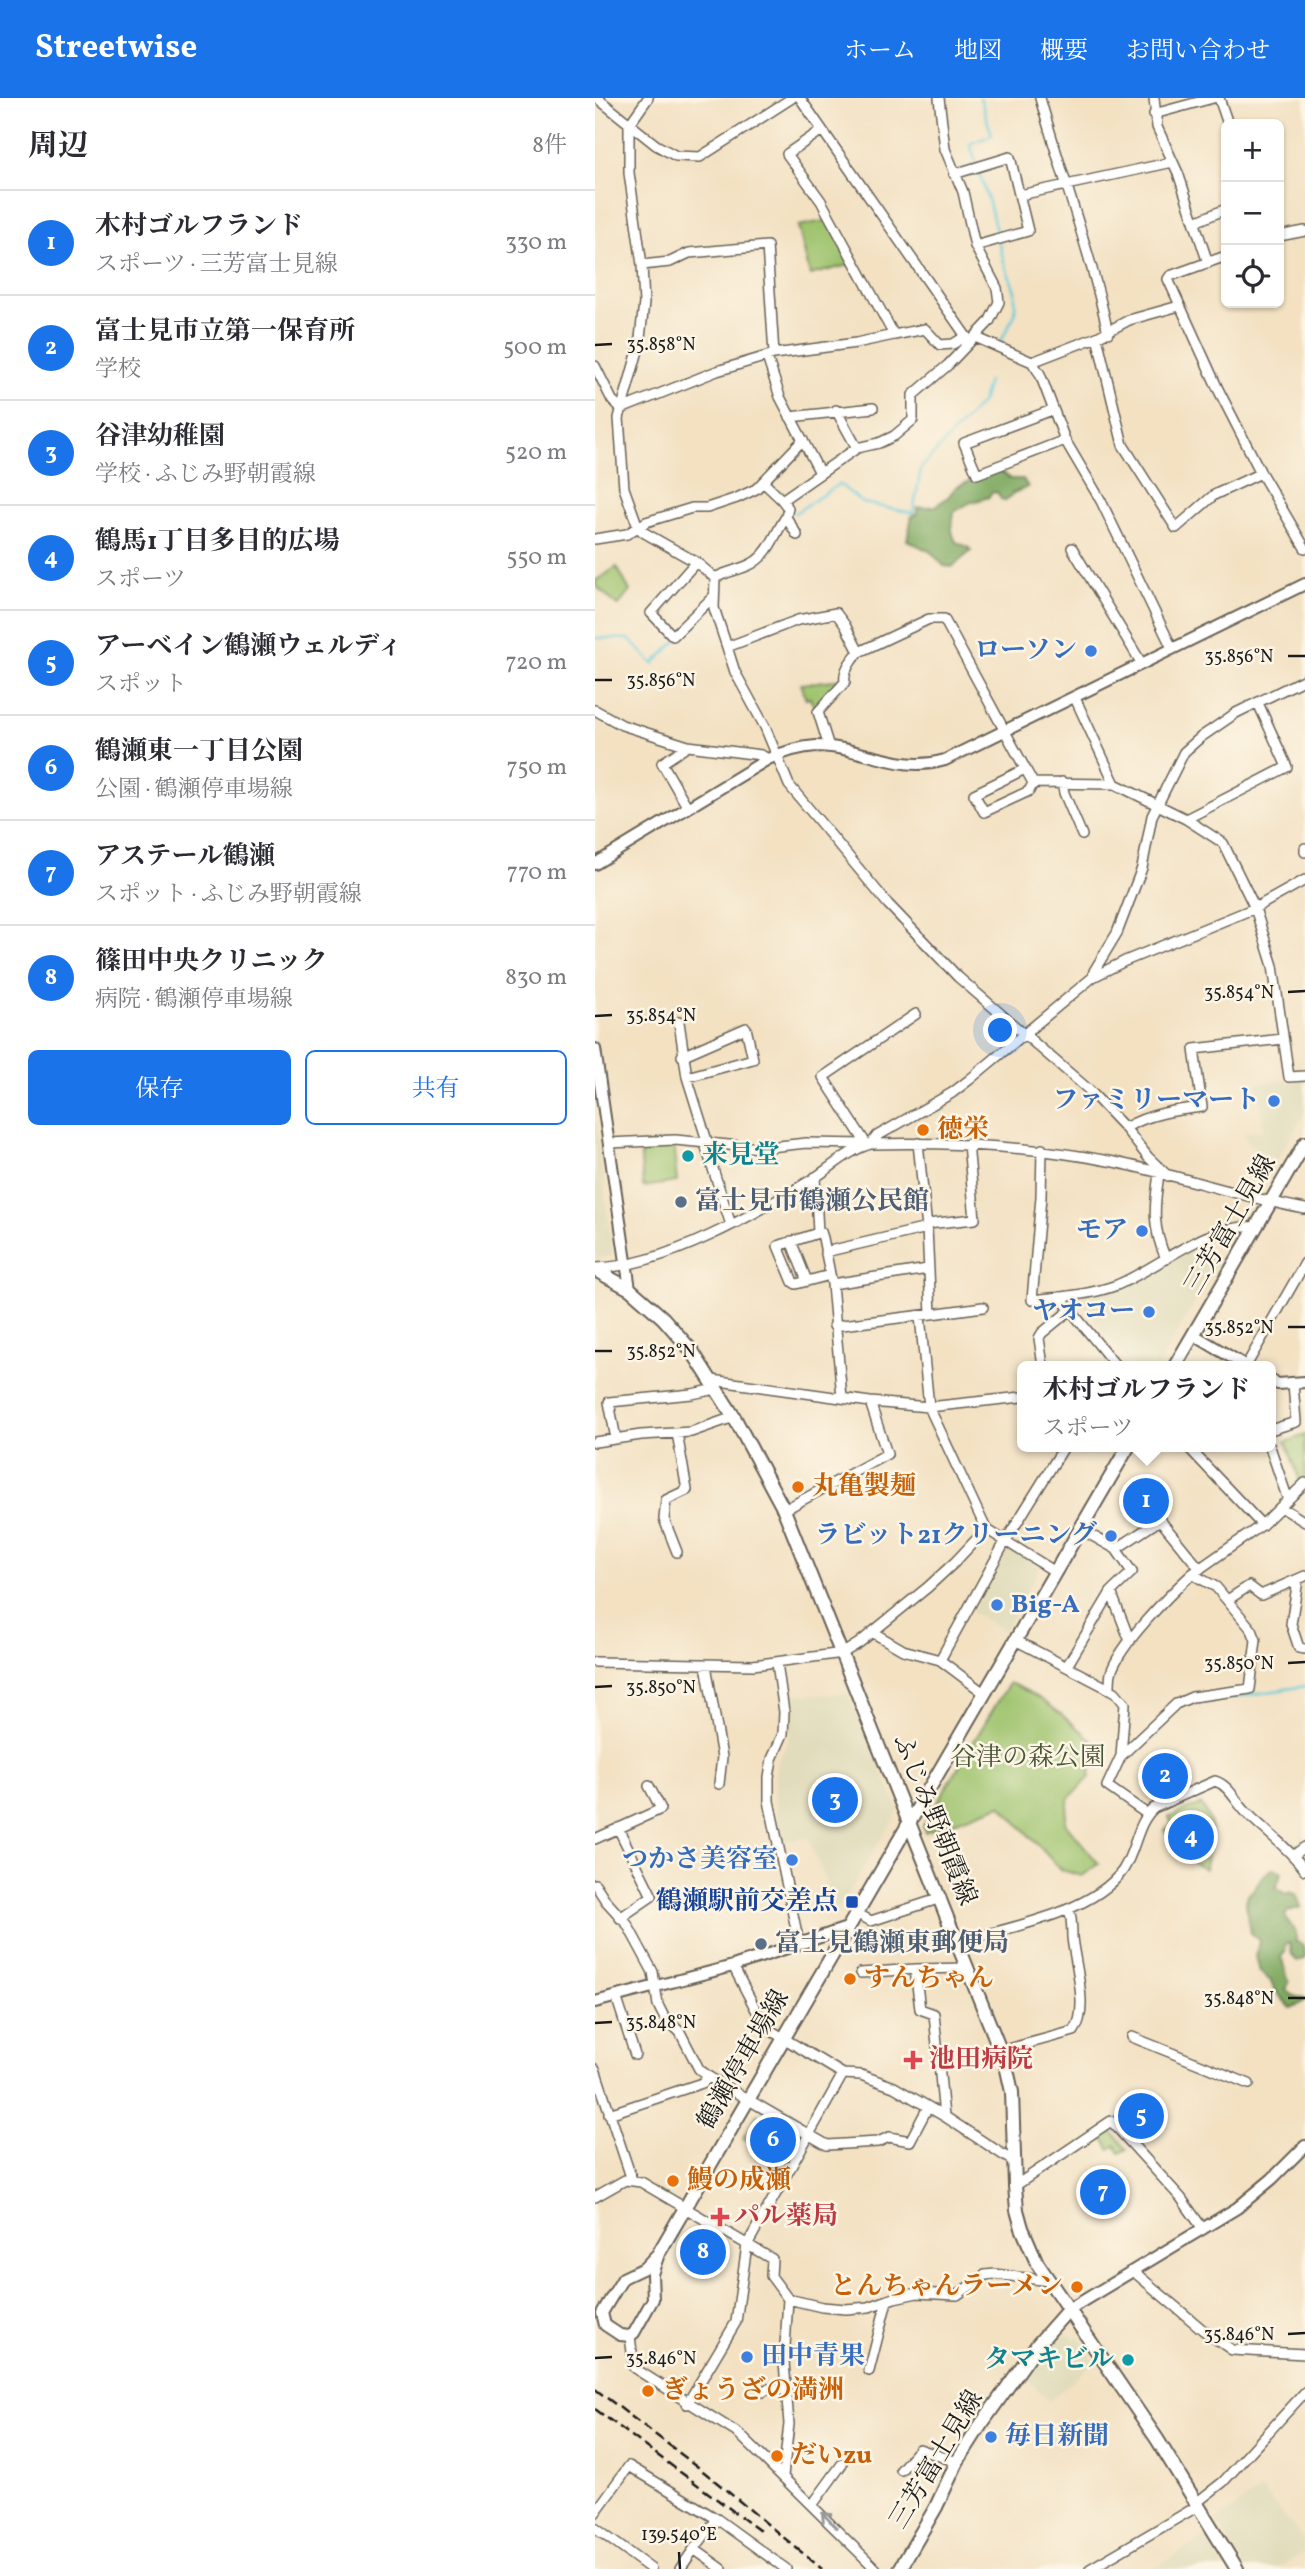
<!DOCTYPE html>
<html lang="ja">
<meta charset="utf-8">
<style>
:root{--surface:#fff;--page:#f7f7f7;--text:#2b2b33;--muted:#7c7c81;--line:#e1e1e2;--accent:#1a73e8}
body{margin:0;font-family:Vollkorn,"Noto Serif JP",serif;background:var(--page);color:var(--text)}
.controls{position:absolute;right:21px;top:21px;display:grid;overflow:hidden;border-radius:10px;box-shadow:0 2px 5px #0004}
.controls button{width:63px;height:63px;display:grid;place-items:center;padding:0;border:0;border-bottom:2px solid var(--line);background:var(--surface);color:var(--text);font:35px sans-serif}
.you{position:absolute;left:406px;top:933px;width:24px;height:24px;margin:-18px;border:5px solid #fff;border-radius:50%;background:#1a73e8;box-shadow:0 0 0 10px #1a73e833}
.badge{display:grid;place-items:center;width:46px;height:46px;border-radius:50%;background:var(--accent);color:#fff;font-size:23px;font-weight:700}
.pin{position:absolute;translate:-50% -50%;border:4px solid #fff;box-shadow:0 2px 7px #0006}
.popup{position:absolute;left:422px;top:1263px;width:259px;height:91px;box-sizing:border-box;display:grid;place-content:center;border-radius:10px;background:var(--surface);filter:drop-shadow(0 2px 5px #0005);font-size:23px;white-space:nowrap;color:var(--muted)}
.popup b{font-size:26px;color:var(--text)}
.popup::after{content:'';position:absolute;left:50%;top:100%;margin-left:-14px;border:14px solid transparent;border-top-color:var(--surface)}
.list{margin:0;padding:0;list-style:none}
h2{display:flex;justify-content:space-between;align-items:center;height:91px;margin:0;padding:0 28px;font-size:30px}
h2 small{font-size:23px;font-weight:400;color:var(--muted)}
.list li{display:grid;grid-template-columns:46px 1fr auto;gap:21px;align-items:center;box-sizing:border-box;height:105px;padding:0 28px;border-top:2px solid var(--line)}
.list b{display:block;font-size:26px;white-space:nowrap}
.list p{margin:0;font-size:23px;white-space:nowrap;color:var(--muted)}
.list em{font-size:23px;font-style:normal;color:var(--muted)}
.actions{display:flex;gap:14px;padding:21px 28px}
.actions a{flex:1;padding:16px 0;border:2px solid var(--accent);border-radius:10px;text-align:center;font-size:24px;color:var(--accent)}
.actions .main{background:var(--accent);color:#fff}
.icon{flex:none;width:38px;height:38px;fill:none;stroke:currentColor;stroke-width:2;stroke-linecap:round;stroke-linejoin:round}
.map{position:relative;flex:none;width:710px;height:2471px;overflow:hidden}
header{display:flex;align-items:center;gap:42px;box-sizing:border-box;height:98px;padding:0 35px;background:var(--accent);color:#fff}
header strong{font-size:33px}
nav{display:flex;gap:38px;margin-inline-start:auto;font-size:24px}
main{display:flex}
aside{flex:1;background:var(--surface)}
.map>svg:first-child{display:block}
.built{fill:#e1dcbb}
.green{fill:#9ec36d;stroke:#5d7044;stroke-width:2}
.forest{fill:#7ea960;stroke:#4d623e;stroke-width:2}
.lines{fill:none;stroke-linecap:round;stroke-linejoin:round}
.stream{stroke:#5fc9da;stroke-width:2.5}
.minor-casing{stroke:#676156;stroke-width:12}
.tertiary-casing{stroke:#676156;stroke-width:14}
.secondary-casing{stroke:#676156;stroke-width:16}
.minor{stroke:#fff;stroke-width:9}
.tertiary{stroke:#fff;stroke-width:10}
.secondary{stroke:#fff;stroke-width:12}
.rail{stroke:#1c1c1c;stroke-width:2.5;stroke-dasharray:10 5;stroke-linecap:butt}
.oneway{stroke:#999}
.ticks{fill:none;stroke:#1c1c1c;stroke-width:2.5}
.shop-dot{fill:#3f7fe0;stroke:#fcf5e5;stroke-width:2.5}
.food-dot{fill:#e8710a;stroke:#fcf5e5;stroke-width:2.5}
.culture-dot{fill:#0f9aa8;stroke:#fcf5e5;stroke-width:2.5}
.service-dot{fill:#5c6f8a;stroke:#fcf5e5;stroke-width:2.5}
.transit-dot{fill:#1a4fb4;stroke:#fcf5e5;stroke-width:2.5}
.health-dot{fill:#e0444e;stroke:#fcf5e5;stroke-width:2.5}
.labels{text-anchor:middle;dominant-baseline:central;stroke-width:5;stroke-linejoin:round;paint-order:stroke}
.shop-label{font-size:26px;font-weight:bold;fill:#366cbe;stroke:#fcf5e5;text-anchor:end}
.food-label{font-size:26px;font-weight:bold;fill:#c56008;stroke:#fcf5e5;text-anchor:start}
.culture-label{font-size:26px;font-weight:bold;fill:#0d838f;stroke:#fcf5e5;text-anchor:start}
.service-label{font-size:26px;font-weight:bold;fill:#4e5e75;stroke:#fcf5e5;text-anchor:start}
.street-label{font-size:26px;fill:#1c1c1c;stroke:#fcf5e5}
.park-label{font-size:26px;fill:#4a5638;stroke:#fcf5e5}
.transit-label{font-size:26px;font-weight:bold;fill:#164399;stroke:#fcf5e5;text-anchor:end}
.health-label{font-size:26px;font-weight:bold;fill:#be3a42;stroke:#fcf5e5;text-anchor:start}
.ticks-label{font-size:18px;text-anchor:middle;fill:#1c1c1c;stroke:#fcf5e5;stroke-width:5;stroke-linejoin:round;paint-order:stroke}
</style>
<header>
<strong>Streetwise</strong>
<nav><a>ホーム</a><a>地図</a><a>概要</a><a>お問い合わせ</a></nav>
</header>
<main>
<aside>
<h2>周辺<small>8件</small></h2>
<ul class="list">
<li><span class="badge">1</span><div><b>木村ゴルフランド</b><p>スポーツ · 三芳富士見線</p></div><em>330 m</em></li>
<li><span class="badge">2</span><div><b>富士見市立第一保育所</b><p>学校</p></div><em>500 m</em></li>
<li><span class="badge">3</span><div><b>谷津幼稚園</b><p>学校 · ふじみ野朝霞線</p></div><em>520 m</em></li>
<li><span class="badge">4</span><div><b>鶴馬1丁目多目的広場</b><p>スポーツ</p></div><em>550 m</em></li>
<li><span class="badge">5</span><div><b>アーベイン鶴瀬ウェルディ</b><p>スポット</p></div><em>720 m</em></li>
<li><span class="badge">6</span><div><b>鶴瀬東一丁目公園</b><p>公園 · 鶴瀬停車場線</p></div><em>750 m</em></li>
<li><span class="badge">7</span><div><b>アステール鶴瀬</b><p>スポット · ふじみ野朝霞線</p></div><em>770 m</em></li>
<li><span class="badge">8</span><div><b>篠田中央クリニック</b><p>病院 · 鶴瀬停車場線</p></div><em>830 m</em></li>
</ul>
<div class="actions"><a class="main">保存</a><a>共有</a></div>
</aside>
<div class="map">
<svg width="710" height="2471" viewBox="0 0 710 2471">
<rect width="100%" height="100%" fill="#fcf5e5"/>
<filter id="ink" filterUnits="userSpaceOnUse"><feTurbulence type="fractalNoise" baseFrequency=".0143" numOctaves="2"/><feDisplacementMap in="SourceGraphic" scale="14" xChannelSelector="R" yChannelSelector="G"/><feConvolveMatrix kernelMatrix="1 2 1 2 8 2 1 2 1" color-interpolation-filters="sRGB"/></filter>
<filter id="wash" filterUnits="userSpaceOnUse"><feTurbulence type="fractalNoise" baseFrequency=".00686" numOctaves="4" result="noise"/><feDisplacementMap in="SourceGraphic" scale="28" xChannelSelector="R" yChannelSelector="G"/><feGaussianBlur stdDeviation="1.57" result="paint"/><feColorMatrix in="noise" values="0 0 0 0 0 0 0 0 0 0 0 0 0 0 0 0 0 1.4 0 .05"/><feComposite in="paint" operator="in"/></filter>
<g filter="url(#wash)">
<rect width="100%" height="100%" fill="#f3e1c2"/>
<!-- built -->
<path class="built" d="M692,982V984L710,982V1014L682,1062L651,1044L649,1034L669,1032L662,985Z
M0,1015L18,1157L0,1162Z
M604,1149L625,1161L563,1268H538L481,1199L546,1178Z
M417,1452L445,1469L409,1533L377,1514L412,1454Z
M253,1596L304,1712L242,1813L213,1740L185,1743L179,1693L183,1664L195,1639L194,1597Z
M462,2236L477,2238L479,2241L484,2238L500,2264L454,2303L431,2280Z
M666,2391L710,2442V2454L681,2471H650L621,2423Z
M610,2439L630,2471H558L569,2464Z"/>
<!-- green -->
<path class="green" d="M234,122L257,166L215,177L203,128Z
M22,469L35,493L23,508L0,487V483Z
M246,581L241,590L220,611L215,600L211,601L206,586Z
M78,1044L82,1084L48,1089L45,1047Z
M710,1337V1383L706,1386L691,1344Z
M414,1585C446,1597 471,1620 497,1642L495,1679L474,1700L470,1725L504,1766L487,1778L466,1772L406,1707L330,1734L328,1728Z
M606,1706C626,1736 613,1742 610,1771L582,1757L583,1747L569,1732L577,1726L574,1719Z
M162,2017L207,2044L192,2066L148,2040Z
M516,2032L532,2051L525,2055L521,2047L515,2051L507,2037Z"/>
<!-- forest -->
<path class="forest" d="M403,371L416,381H428L433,389L418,395L411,403L406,401L402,394L396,395L394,399L374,405L359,414C358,427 354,431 361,444L373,449L376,453L357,469L349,468L336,454L312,442L317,418L322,416V410L341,408L353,399L361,389Z
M680,1770L687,1774L681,1790L691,1796L695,1794L701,1796L706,1809L692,1814L690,1819L701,1834V1844C710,1845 710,1854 710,1861L702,1863C693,1855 698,1852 695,1845L691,1847L690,1854L686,1859L694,1884L691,1892L701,1899L710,1900V1903L696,1910L682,1895L677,1884L665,1874L661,1858L665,1842L655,1835L651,1804L653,1796C665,1788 666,1775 680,1770Z"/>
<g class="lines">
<!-- stream -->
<path class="stream" d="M385,0L397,37L375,46L394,105L409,164L420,193V216L406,243
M200,415L244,386L268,405L318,415L326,370L387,304L393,283
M0,540L34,541L58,566L116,509
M605,1605L710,1588"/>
</g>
</g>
<g filter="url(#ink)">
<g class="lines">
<defs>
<path id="minor" d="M2,0L61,47L81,58L105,59L197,0
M53,0L34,27V75L47,167L49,205L44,249L24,320L29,390L43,429L48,434L101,464L120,480L119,510L132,549L140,574L170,629L194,687L293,806L363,879L494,992L530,1030L553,1059L573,1078
M205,0L375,244
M445,0C467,78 496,155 513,235
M559,0L562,29L583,75L613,165
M624,0L633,26
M559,16L618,0
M359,76L415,59L433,133L380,148
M425,97L578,64
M600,124L631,111
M684,138L710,133
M631,158L575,178L573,181L623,291L666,375L710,450
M47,167L75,164L94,155L172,148L179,256
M299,237L330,231L345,247L358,246L371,238
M380,239L437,264L445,276L470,342L506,403L577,550
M502,239L528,347L581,430L619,397L666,375
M172,259L185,299L225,375
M437,264L502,239L534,222L584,208
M0,268L17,302L26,311
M26,311L122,273L179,256L261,245L299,237L226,103L192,56L227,32
M241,312L262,350
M457,312L369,345L382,376L470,342
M195,319L278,310
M168,384L187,402
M202,437L191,419L193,410L187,402L262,350L284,345L299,338L318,322V297L353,267L394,224L404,204L402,190L380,148L368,94L350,51L344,0
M0,441L32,436L51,424L97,410H112L142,400L161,391L208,342
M477,450L547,566
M101,464L56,515L78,538L119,498
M120,480C132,473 146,472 158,465C175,455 180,435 191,419
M132,549L203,522L241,515L250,527L264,554L334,521H349L438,685L520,686L591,721L628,745L660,810L678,868L694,979L710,978
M480,600L520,686
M0,612L27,627L93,648L166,657L173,661
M93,648L67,665L93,710
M234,649L223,614L250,584C248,572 256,562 264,554
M430,671L379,696L389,714L434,693L438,685
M467,684L469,695L487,737
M591,721L692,669L663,605
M710,750V754
M498,879L499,873L522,835L547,770L557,718L589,654L606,639L641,615L710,581
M84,924L92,979L113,1046
M87,958L151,930L158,961L92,979
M530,1030C553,1016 581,1012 607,1009L599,951L688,941
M14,1045L80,1042L166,1050L211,1045L271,1046
M110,1046L136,1127
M276,1046L282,1038L357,995L374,982L498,879L530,863L660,810L710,782
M272,1047L228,979L321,916
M447,1051L446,1099L437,1202C466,1199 495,1197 522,1187C567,1168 610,1126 660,1129
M564,1076C559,1110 557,1129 571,1161
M220,1079L223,1134
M332,1126L380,1121L373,1046
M196,1143L212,1183
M230,1154L332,1130
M0,1170C70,1169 162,1115 221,1079C238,1068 256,1051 276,1046C358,1044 438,1048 519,1064C583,1077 646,1099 710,1111
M235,1177L201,1186L198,1184L183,1148L226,1134L228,1140L237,1186L247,1300
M237,1186L333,1171
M465,1199L521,1268
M336,1216L388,1209
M325,1218L334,1309L391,1431L459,1473
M239,1228L336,1216L332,1130L323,1045
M448,1268L444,1240L447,1235L474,1213
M651,1268L710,1165
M117,1282L275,1304L334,1309L427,1299
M675,1332L701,1324L698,1285
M21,1341L14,1304L97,1296L121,1291
M0,1344L46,1337L96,1334L139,1319
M593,1349L667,1427
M675,1349L693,1402
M686,1409L710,1424
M189,1412L292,1356L275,1304
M521,1451L565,1422L605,1471
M82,1454L69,1421L71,1402L92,1392L82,1335
M703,1482L696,1526L704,1550L710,1551
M516,1494L535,1543
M634,1501L654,1488L666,1497L710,1478
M277,1534L308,1552L345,1562L389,1595
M420,1542L520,1594L530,1606L526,1658L512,1688L552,1716
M345,1562L410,1444L469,1349
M0,1564L158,1567L248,1555L264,1545L333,1489L360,1464L391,1431
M182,1565L189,1614L188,1636L177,1661L174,1679V1703L204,1845
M111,1567L127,1659L124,1686
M472,1568L516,1494L537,1474L521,1451L485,1431
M515,1591C515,1586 515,1580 516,1575C524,1547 575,1496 597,1476L667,1427L710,1385
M526,1658L581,1606L597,1599L655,1591L661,1542L657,1532L621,1489L597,1476
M23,1730L57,1798L25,1820
M0,1741L66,1711L54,1688
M699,1757L710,1749
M0,1786L11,1803L32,1826L58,1874L63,1907L69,1919L85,1934L104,1971L114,1979L232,2047L283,2044L294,2039L315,2043L333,2009
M261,1815L276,1823L346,1800
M363,1844C412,1830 498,1815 528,1772C541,1752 542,1724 559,1710L620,1683C634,1687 641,1704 651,1714C671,1734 693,1749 710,1772
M138,1868L170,1929L248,1976L266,1977L299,1989L349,2018L419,2064
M266,1875L320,1871
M21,1898L40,1957
M537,1939L654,1986
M406,1953L479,1933C495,1912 479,1863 477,1839C477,1828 477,1821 474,1811
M0,1971L37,2082
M14,2016L107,1985L114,1979
M349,2018L339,1916L325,1911L320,1871L373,1870
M420,2088L516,2023L586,2100L608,2131
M0,2099L30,2082L46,2084L177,2161L176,2178L193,2201L227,2209L251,2211L274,2209L299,2200L322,2195L362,2197L390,2177L400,2176L454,2183
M538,2173L608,2232L637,2252L710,2256
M35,2238L39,2270L144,2336L281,2471
M274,2273L292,2203
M168,2294L172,2291L190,2292
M92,2306L141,2224L152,2147L248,1976
M306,2372L324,2351L362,2364
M188,2378L194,2326L189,2264L193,2201
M601,2405L628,2384L710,2294
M218,2406L247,2366
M0,2415L34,2368L122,2421L191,2471
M0,2430L56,2471
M99,2451L122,2421
M85,2471L99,2451L127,2471
M495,2471L603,2408"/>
<path id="tertiary" d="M0,766L173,661C189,654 203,649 221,648C266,648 304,676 350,662L710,486
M0,951L35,1191
M599,1237L651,1268
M675,1282L683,1286L710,1284
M0,1904L138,1868L252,1830
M65,2153L57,2176L58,2201L39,2235L35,2238L25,2237L10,2227L7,2215L28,2180L49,2170Z
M473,2212L642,2110L677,2081L710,2048"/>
<path id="secondary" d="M0,1172L35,1191L68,1220L97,1253L139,1319L189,1412L411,1967L417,1994L420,2088L422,2112L427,2130L442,2165L562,2341L642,2471
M580,1268L710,1045
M65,2153L533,1349
M305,2471L341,2409L362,2364L385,2328L443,2246L473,2212"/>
</defs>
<!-- minor casing -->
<use href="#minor" class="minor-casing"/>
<!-- tertiary casing -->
<use href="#tertiary" class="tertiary-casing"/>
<!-- secondary casing -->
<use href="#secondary" class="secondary-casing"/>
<!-- minor -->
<use href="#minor" class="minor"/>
<!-- tertiary -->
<use href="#tertiary" class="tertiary"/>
<!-- secondary -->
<use href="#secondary" class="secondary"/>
<!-- rail -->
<path class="rail" d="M0,2291L103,2369L227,2471
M0,2311L165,2433"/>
</g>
<!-- one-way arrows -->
<defs><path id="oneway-shaft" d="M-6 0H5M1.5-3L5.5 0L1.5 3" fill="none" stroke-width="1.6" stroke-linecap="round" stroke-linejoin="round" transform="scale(1.75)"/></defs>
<use class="oneway" href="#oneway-shaft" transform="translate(234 2422) rotate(-134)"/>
</g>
<!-- ticks -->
<path class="ticks" d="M0,247L17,246M693,558H710M0,582H17M693,894L710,893M0,918L17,917M693,1229H710M0,1253H17M693,1565L710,1564M0,1589L17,1588M693,1900H710M0,1925L17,1924M693,2236L710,2235M0,2260L17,2259M84,2454L85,2471"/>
<!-- markers -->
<g class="shop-dot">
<circle cx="496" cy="553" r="7"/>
<circle cx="679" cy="1003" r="7"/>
<circle cx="547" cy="1133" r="7"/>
<circle cx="554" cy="1214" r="7"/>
<circle cx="516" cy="1438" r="7"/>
<circle cx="402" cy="1507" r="7"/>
<circle cx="197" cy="1762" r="7"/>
<circle cx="152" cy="2259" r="7"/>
<circle cx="396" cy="2339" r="7"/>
</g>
<g class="food-dot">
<circle cx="328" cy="1032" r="7"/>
<circle cx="203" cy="1389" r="7"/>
<circle cx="255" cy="1881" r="7"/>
<circle cx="78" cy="2083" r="7"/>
<circle cx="482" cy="2189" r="7"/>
<circle cx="53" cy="2293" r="7"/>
<circle cx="182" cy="2358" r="7"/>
</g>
<g class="culture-dot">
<circle cx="93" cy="1058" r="7"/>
<circle cx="533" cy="2262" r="7"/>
</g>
<g class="service-dot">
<circle cx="86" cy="1104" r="7"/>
<circle cx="166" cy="1846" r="7"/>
</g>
<rect class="transit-dot" x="250" y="1797" width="14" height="14" rx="3.5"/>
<g class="health-dot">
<path d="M314.5 1951.5h7v7h7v7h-7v7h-7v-7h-7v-7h7z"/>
<path d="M121.5 2108.5h7v7h7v7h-7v7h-7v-7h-7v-7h7z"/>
</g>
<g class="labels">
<!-- shop labels -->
<g class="shop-label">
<text x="482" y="553">ローソン</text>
<text x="665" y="1003">ファミリーマート</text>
<text x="533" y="1133">モア</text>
<text x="540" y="1214">ヤオコー</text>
<text x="502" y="1438">ラビット21クリーニング</text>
<text x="416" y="1507" text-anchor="start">Big-A</text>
<text x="183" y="1762">つかさ美容室</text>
<text x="166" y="2259" text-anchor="start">田中青果</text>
<text x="410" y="2339" text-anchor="start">毎日新聞</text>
</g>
<!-- food labels -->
<g class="food-label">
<text x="342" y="1032">徳栄</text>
<text x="217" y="1389">丸亀製麺</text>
<text x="269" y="1881">すんちゃん</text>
<text x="92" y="2083">鰻の成瀬</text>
<text x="468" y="2189" text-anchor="end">とんちゃんラーメン</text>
<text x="67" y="2293">ぎょうざの満洲</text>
<text x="196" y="2358">だいzu</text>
</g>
<!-- culture labels -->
<g class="culture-label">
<text x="107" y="1058">来見堂</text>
<text x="519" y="2262" text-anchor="end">タマキビル</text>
</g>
<!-- service labels -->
<g class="service-label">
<text x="100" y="1104">富士見市鶴瀬公民館</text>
<text x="180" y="1846">富士見鶴瀬東郵便局</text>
</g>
<!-- street labels -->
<g class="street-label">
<text transform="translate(636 1127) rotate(-60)">三芳富士見線</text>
<text transform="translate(339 1722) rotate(68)">ふじみ野朝霞線</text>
<text transform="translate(149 1962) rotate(-60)">鶴瀬停車場線</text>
<text transform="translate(342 2362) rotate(-59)">三芳富士見線</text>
</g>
<!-- park labels -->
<g class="park-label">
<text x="433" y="1660">谷津の森公園</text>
</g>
<!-- transit labels -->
<g class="transit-label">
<text x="243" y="1804">鶴瀬駅前交差点</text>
</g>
<!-- health labels -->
<g class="health-label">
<text x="334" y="1962">池田病院</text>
<text x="139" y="2119">パル薬局</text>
</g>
</g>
<g class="ticks-label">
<text x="66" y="252">35.858°N</text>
<text x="644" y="564">35.856°N</text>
<text x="66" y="588">35.856°N</text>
<text x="644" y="900">35.854°N</text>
<text x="66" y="923">35.854°N</text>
<text x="644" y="1235">35.852°N</text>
<text x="66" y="1259">35.852°N</text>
<text x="644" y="1571">35.850°N</text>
<text x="66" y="1595">35.850°N</text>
<text x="644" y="1906">35.848°N</text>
<text x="66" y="1930">35.848°N</text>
<text x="644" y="2242">35.846°N</text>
<text x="66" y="2266">35.846°N</text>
<text x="84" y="2442">139.540°E</text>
</g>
</svg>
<div class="controls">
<button>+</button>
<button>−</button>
<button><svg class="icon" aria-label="locate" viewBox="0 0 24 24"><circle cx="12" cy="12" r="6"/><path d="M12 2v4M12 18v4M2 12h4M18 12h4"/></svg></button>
</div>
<div class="you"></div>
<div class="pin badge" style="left:551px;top:1403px">1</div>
<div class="popup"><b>木村ゴルフランド</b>スポーツ</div>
<div class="pin badge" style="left:570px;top:1678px">2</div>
<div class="pin badge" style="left:240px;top:1702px">3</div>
<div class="pin badge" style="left:596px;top:1739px">4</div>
<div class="pin badge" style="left:546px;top:2018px">5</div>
<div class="pin badge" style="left:178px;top:2042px">6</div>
<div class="pin badge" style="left:508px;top:2094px">7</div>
<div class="pin badge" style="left:108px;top:2154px">8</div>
</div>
</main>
